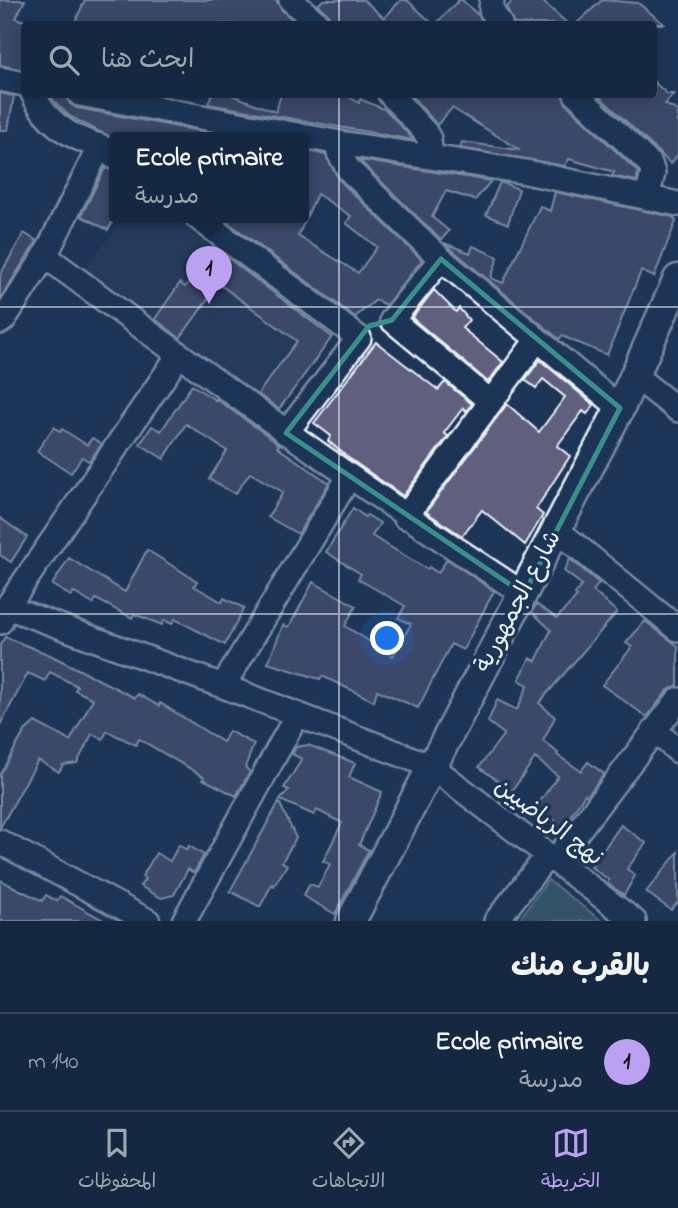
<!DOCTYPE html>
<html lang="ar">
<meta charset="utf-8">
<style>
:root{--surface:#162841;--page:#1f3048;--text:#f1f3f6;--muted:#9ea6b1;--line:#35445a;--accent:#bca0f2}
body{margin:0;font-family:"Indie Flower","Playpen Sans Arabic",sans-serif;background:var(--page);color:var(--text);direction:rtl}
.you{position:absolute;left:388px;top:639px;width:24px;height:24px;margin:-18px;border:5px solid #fff;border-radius:50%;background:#1a73e8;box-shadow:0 0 0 10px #1a73e833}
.badge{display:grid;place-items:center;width:46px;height:46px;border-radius:50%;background:var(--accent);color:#111;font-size:23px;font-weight:700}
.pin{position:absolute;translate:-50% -58px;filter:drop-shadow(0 2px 4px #0008)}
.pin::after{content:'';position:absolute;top:37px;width:24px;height:21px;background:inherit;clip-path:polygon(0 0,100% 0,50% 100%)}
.popup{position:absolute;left:109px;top:132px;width:200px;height:91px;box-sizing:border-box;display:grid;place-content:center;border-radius:7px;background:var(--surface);filter:drop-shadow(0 2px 5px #0005);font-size:23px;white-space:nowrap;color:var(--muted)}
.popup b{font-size:26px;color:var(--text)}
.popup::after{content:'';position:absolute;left:50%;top:100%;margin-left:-14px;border:14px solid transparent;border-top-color:var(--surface)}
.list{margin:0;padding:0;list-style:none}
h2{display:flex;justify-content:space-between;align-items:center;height:91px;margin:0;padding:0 28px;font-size:30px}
h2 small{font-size:23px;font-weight:400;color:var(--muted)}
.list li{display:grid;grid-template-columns:46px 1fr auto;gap:21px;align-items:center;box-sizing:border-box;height:98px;padding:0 28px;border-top:2px solid var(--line)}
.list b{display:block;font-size:26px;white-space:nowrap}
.list p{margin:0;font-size:23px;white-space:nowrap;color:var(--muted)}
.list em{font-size:23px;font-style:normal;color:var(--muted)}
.icon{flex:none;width:38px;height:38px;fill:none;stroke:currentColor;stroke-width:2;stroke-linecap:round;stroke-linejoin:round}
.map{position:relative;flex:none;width:678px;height:921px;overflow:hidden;direction:ltr}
.search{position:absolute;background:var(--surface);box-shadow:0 4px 18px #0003;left:21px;right:21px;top:21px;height:77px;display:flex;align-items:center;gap:18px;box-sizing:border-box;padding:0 24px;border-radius:7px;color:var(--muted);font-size:26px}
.sheet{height:189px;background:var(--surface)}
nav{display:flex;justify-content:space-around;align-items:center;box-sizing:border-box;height:98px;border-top:2px solid var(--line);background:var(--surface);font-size:19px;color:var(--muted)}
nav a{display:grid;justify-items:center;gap:4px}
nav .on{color:var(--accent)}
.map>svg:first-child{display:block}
.built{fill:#314163}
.green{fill:#507578;stroke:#9cb3b8;stroke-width:2}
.building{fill:#615e7e;stroke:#e8f1f8;stroke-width:2;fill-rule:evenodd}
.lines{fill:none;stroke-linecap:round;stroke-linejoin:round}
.minor-casing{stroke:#e8f1f8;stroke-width:28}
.major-casing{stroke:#e8f1f8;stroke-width:33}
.minor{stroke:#1d3557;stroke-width:23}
.major{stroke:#1d3557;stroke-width:28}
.marked{fill:none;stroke:#3a8f8a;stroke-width:5;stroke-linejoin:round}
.grid{fill:none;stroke:#e8f1f8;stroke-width:2;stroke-opacity:0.55}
.labels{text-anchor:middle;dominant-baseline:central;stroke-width:7;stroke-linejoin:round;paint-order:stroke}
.street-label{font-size:24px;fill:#e8f1f8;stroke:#1d3557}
</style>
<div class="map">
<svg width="678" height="921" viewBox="0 0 678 921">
<rect width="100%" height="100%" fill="#1d3557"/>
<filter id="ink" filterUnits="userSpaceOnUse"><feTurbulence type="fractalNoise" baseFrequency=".0143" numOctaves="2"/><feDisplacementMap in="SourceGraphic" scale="14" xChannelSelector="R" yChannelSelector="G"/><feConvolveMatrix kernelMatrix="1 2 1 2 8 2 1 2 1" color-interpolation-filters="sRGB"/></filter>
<g filter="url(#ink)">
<!-- built -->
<path class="built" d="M123,218H173L333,337L277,413L84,271Z"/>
<!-- green -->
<path class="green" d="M548,880L602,921H518Z"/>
<!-- building -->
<path class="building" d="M0,0H25L16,18L24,21V70L0,65Z
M85,0H276L282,10L297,24H74Z
M323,0H364L384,18L401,0H407L433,24H332L328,14L318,5Z
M459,0H462L479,16L484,24H436Z
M514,0H541L568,24H514L506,8Z
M602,0L638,3L664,24H576Z
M654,82L667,94H674L665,104L678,111V154L671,164L597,94H654Z
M0,93L14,96L8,130H0Z
M54,94L67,97L70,104L77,108L237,138H115V140L69,116L52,99Z
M212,94H229L276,112L281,94H344L359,103L360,99L386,110L414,140L208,104Z
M410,94H562L566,104L638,172L637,181L612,176L614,172L569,159L565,166L460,148L462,142L520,150L452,108L437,125Z
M304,150L326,155L339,180L422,260L386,305L376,300L355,317L222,218H304ZM317,194L351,216L346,223L377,247L358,273L298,236Z
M359,160L491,181L475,200L446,191L432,217L449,231L441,240Z
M105,168L115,171V218L108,230L81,216Z
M500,182L519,189L508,224L486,215Z
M555,192L673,217L676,221L654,277L641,271L607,355L562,336L559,339L444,243L470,253L473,246L498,257L491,278L503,283L540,206L550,211Z
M24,233L37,241L0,299V275Z
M224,255L332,337L279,409L258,394L297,341L219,284L180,338L155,319L180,283L185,287L198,270L207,276Z
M434,290L456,312L459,308L469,320L462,328L503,362L488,382L412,318Z
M376,342L438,390L445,382L472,404L466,411L463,408L444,433L448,436L403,496L350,459L328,441L331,436L314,423Z
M540,360L594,405L587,414L583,411L557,446L570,456L536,509L543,515L525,545L482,510L462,536L426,512L507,404L539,432L565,397L543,379L536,388L525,380Z
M192,385L215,400L216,399L274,440L279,445L277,447L329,483L298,534L268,517L283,492L250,473L235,494L209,479L227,451L186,424L164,459L140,444L152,426L161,431Z
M54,427L60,432L62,429L87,445L92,438L102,444L89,461L82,457L71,473L37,451Z
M353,508L365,517L367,515L380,523L372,536L427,569L429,567L438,573L447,559L494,591L463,650L451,644L418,708L377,690L374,701L322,676L320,679L268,663L283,625L289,627L313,582L356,606L345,626L393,656L411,624L398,618L405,606L358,579L361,574L326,552Z
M0,518L27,537L11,562L0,555Z
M147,550L197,581L194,586L222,602L224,598L244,608L225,645L175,619L172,624L164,620L162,625L134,614L132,618L96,599L93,604L73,592L71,596L52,585L69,558L125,592Z
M570,559L599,583L593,591L617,612L539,703L555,717L543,741L558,753L557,755L581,771L588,762L604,774L587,796L585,794L563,827L536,807L558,776L535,758L512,791L479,767L504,734L488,722L497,700L517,710L528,685L519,680L530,658L536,661L551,630L532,612L536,604L557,618L577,597L575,594L582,585L564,571Z
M645,621L678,646V685L667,691L647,717L602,685L632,647L626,643Z
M5,637L50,655L135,698L138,694L159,706L160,703L223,742L229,731L254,744L245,767L250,772L236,796L203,779L204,777L139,739L136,745L107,731L103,739L92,734L77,763L63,765L59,772L38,760L0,828V774L25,731L35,722L70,741L93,699L75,690L77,686L50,672L45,681L28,673L0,725V645Z
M308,745L355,763L349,777L382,792L359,845L369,850L335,914L303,896L310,884L318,887L330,864L323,861L342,823L317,810L314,815L280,800L289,790L284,788L302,759L292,754L296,747Z
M279,802L296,838L282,862L287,865L274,886L272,884L260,907L230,891Z
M621,825L646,843L627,869L635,876L624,895L607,883L609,880L591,867Z
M179,845L187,850L189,846L204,855L194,873L188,869L174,895L161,898L140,886L145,879L142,877L156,853L170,861Z
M678,852V902L671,910L646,892Z
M0,880L42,901L46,895L57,901L60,896L105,921H0Z"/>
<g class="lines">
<defs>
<path id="minor" d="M291,0L318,24
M492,0L491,10L500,24
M0,79L24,84
M33,94C46,122 71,138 100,146
M80,94L340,143L526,172L678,204
M390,94L425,132L429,139L431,157
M576,94L650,164L653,173L647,198
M340,143L339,153L349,170L441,259L620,408
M114,157L100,146L45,256C202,372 360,487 524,594
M198,218L359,338L286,433
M441,259L392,320L491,402
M0,322L4,319L45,256
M636,377L678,410
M405,517L537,340
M557,530L678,629
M7,607L223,686L431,766L634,921
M0,622L7,607L179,355
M223,686L349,477
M654,730L678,751
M0,842L148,921
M555,861L678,700
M184,921L297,715
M496,921L548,855"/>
<path id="major" d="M351,921L620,408L678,279"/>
</defs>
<!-- minor casing -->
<use href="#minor" class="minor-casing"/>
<!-- major casing -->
<use href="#major" class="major-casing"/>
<!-- minor -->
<use href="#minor" class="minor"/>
<!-- major -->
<use href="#major" class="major"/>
</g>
</g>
<!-- marked area -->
<path d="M0 0H678V921H0ZM441,259L620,408L524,594L286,433L369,326L392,320Z" fill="#1d3557" fill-opacity=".55" fill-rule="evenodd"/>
<path class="marked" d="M441,259L620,408L524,594L286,433L369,326L392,320Z"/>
<!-- grid -->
<path class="grid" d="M339,0V24M339,94V921M0,307H678M0,614H678"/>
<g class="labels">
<!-- street labels -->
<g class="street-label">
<text transform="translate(519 602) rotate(-62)">شارع الجمهورية</text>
<text transform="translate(548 823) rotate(37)">نهج الرياضيين</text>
</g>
</g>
</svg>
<div class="you"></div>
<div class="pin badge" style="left:209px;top:304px">1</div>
<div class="popup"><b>Ecole primaire</b>مدرسة</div>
<div class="search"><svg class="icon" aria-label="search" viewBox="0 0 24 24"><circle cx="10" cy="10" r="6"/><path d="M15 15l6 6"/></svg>ابحث هنا</div>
</div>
<section class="sheet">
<h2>بالقرب منك<small></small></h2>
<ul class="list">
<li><span class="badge">1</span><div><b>Ecole primaire</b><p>مدرسة</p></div><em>140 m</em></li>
</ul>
</section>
<nav>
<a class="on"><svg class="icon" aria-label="map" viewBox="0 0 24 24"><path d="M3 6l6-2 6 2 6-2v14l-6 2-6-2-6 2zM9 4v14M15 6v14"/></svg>الخريطة</a>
<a><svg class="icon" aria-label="directions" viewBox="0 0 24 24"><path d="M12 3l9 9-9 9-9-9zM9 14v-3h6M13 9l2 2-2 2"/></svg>الاتجاهات</a>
<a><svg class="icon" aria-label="saved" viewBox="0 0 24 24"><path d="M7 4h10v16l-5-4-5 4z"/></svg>المحفوظات</a>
</nav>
